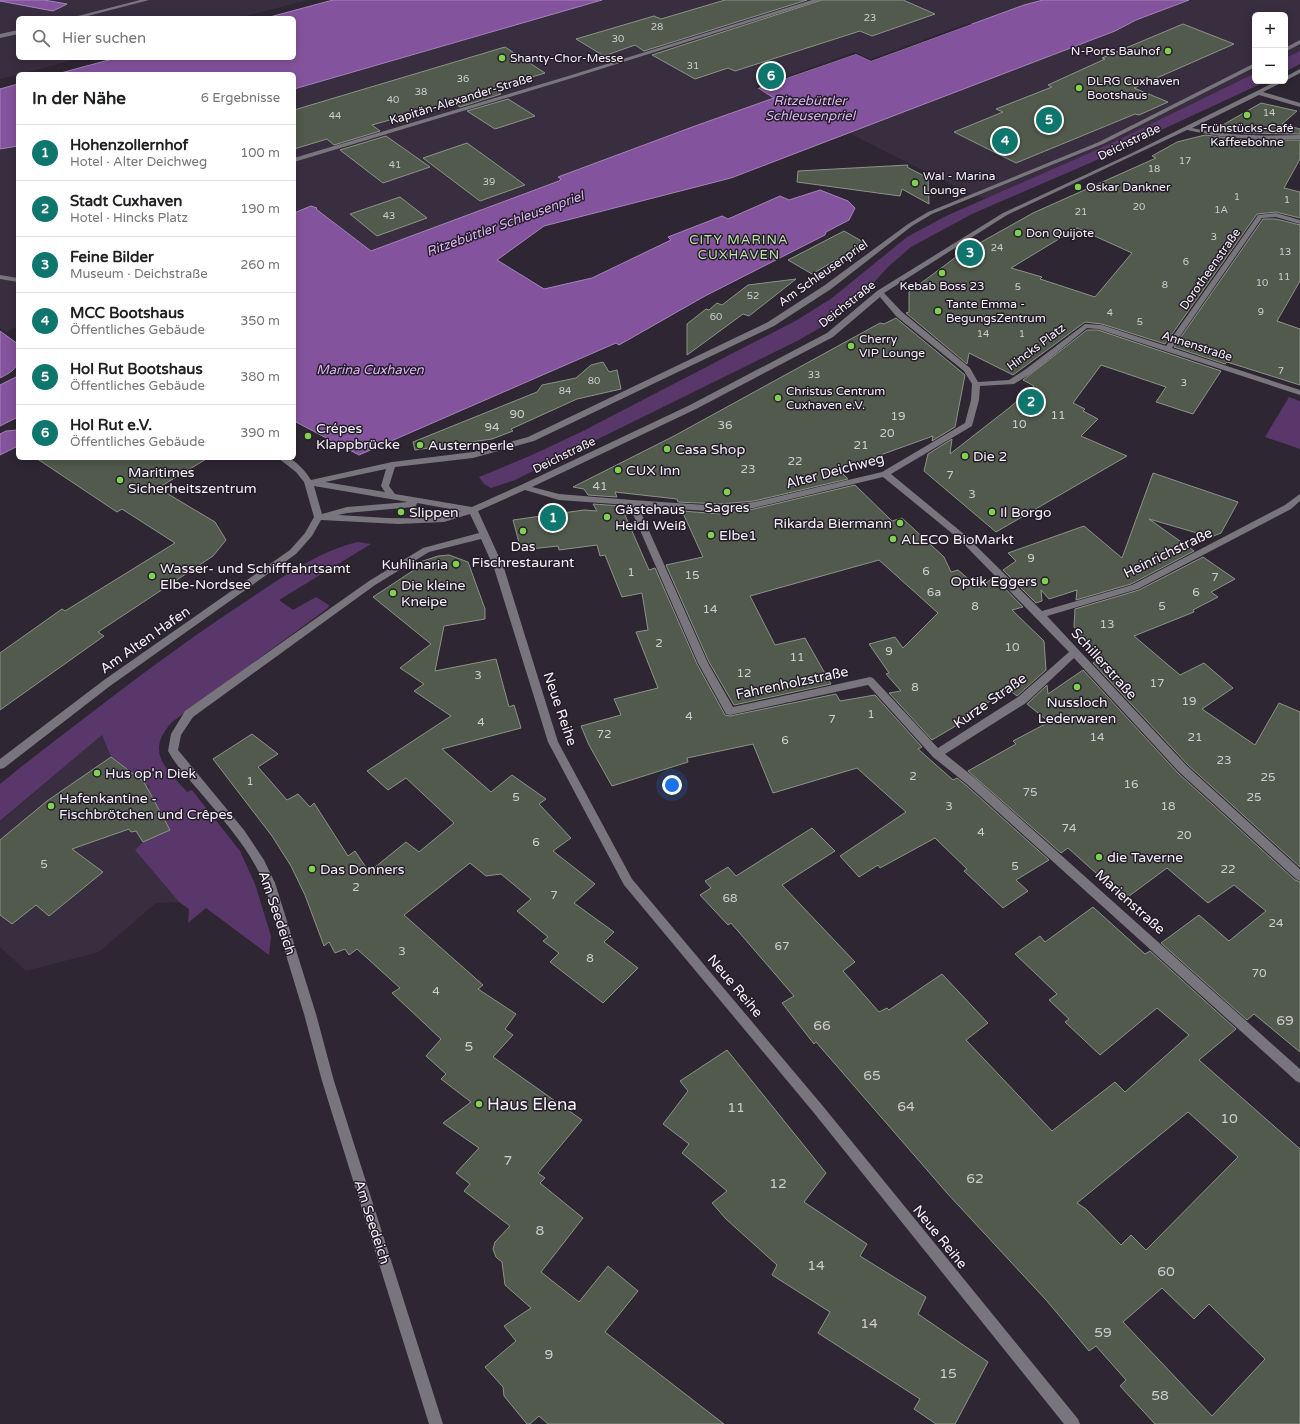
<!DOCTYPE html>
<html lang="de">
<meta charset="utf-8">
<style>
:root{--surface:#fff;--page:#f6f6f6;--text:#202124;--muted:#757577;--line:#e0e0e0;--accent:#0f766e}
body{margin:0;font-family:"Varela Round",sans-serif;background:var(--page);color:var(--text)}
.controls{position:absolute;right:12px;top:12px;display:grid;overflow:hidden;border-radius:6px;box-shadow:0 2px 10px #0003}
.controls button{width:36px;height:36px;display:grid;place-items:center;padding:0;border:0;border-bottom:1px solid var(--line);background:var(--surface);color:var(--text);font:20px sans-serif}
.you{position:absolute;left:672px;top:785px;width:14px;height:14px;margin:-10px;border:3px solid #fff;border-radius:50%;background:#1a73e8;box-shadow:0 0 0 6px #1a73e833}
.badge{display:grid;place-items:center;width:26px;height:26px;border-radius:50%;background:var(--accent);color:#fff;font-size:13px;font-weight:700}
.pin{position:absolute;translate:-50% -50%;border:2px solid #fff;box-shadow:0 1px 4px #0006}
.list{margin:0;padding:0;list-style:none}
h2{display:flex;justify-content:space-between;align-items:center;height:52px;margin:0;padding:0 16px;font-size:17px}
h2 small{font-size:13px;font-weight:400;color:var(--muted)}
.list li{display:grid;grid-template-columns:26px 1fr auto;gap:12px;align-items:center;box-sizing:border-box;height:56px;padding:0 16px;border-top:1px solid var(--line)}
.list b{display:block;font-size:15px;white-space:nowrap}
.list p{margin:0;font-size:13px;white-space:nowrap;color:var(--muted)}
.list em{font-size:13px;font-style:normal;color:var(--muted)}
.icon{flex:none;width:22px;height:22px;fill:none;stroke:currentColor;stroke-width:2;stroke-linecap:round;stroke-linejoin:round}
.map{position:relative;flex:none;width:1300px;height:1424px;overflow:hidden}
.search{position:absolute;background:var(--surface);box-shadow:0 2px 10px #0003;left:16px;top:16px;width:280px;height:44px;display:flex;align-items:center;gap:10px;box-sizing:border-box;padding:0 14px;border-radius:6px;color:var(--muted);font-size:15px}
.panel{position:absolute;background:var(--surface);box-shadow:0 2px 10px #0003;left:16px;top:72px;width:280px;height:388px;border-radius:6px}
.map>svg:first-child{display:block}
.built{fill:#392e40}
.green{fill:#59376b}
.water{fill:#84539d;stroke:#a682b9}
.pier{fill:#2e2633}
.building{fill:#515a4c;stroke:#8a9485;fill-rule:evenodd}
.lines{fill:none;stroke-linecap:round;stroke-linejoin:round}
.minor{fill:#79757c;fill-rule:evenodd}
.poi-dot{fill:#81d050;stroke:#241d29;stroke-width:1.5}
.labels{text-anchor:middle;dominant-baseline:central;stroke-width:3;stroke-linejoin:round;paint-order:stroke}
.far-number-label{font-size:10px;fill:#cdcbce}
.far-poi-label{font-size:12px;fill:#f6f1f9;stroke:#241d29;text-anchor:start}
.far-street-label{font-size:12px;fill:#f6f1f9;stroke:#241d29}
.number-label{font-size:12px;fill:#cdcbce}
.far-water-label{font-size:13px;font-style:italic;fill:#dcb6f2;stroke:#241d29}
.far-quarter-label{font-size:13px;letter-spacing:1px;fill:#bae6a4;stroke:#241d29}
.poi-label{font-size:14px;fill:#f6f1f9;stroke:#241d29;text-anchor:start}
.street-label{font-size:14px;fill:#f6f1f9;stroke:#241d29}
.near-number-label{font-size:14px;fill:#cdcbce}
.near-poi-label{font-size:17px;fill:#f6f1f9;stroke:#241d29;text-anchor:start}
</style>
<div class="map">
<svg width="1300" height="1424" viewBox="0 0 1300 1424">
<rect width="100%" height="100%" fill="#2e2633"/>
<!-- built -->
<path class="built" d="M0,0H308L238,18H18V58H82L0,79Z
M602,0H1043L1024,5L871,61L856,54L758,88L775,98L695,126L559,177L561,179L559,181L371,251L320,211L316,209L294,213V89Z
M1189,0H1300V51L1285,58V15H1255V73L1114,142L985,199L964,191L849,133L1115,31L1136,20Z
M18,146V326L6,332L0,328V149Z
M102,735L111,757L151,787L148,789L170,830L143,842L135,850L179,902L156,903L99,952L26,971L0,947V822Z"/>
<!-- green -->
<path class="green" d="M1300,51V64L1285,72V58Z
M1255,73V81H1267L1090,163L972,214L911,247L888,267L857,301L830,322L799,340L515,480L491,488L484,484L479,477L532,455L583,431L797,320L832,298L907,237L946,216L1114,142Z
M1289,397L1300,401V449L1265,437Z
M358,542L371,544L279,600L293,610L316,597L329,605L328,608L172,722C145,752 165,767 187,792L192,790L240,851L255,884L271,936L269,955L206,908L188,923L189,909L179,902L135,850L143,842L169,830L148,789L150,787L111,757L102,735L0,821V784L21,767C96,709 171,650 251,598C284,576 319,551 358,542Z"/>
<!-- water -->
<path class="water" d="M0,0H44L67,4L53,11L0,1Z
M333,0H602L294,89V74H57L116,58H294V18H266Z
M1043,0H1189L1136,20L1115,31L731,178L544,226L497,260L544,289L592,278L671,240L668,237L722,216L728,219L780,196L789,200L820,190L848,201L855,208L849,220L826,232L825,235L705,296L619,345L616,343L359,455L294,421V213L311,206L317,208L316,209L371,251L559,181L561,179L558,177L695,126L774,98L758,88L856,54L871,61L1024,5Z
M18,84V146L0,149V89Z
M0,331L18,344C18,365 20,368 0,378Z
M18,376V417L0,426V385Z
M18,430V446L0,455V434L6,431Z"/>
<!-- pier -->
<path class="pier" d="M969,23L972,24L871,61L856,54L758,88L756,87L855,52L871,59Z"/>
<!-- building -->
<path class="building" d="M725,0H807L644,51L635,45L604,56L576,39L654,16L661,19Z
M822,0H903L935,14L872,36L860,31L735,71L728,68L695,79L652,55Z
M1183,24L1234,44L1134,88L1168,102L1139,115L1135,114L1016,163L954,132L1003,112L996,109L1052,87L1048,85L1105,59L1102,58Z
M505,47L545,73L493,89L501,94L460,107L452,102L418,112L372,125L380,131L334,145L327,139L294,149V110Z
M508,99L535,116L495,129L467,111Z
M1261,103L1297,111L1282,124L1300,129V134L1246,133L1214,130Z
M1205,135L1243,140H1300V159L1284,188L1300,192V218L1276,212L1257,214L1165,344L1102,324L1085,322L1013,375L969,353L967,364L906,313L909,312V292L960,254L1033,213L1156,158L1152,156L1177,142ZM1077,228L1132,253L1095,297L1040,279L1042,277L1011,268Z
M386,136L430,167L383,183L340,150Z
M467,143L525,185L480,201L423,158Z
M908,165L907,167L928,178L929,204L902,189L900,196L797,182L798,171Z
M400,197L427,218L377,236L350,214Z
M1263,219H1276L1300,225V281L1277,321L1300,329V385L1227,362L1225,364L1174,347Z
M844,231L865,243L812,274L788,260Z
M796,279L749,316L743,314L687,355V324L706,309L709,310L717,303L722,305L748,285Z
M896,318L965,375L955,427L932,441L933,436L839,470L848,479L754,501L721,504L678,502L677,499L615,492L617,497L588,495L584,489L573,487L674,436L880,323L884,324Z
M1087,330H1098L1221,371L1193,414L1156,402L1166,387L1101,365L1073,403L1085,409L1083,411L1098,419L1081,436L1127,456L996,532L924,471L928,454L952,439L950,454L1009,408L1034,386L1023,380Z
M603,362L609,372L617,370L621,389L577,399L511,429L513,431L492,439L415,450L413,442L537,392L542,385L576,378L591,365Z
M36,458H208L158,488L215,522L226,540L213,556L98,632L104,636L0,710V653L62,609L65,611L175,543L122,509L117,512Z
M1153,473L1238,502L1221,533L1211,537L1149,519L1194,551L1131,584L1076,600L1077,590L1049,599L1041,590L1042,601L1036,603L1003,570L1016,561L1008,553L1084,526L1122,558Z
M855,485L892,521L902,518L944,557L951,572L958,570L979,588L994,577L1023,607L1012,610L1044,641L1046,670L1017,696L1008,689L963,719L964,721L932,740L889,693L901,691L886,674L889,673L869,644L895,637L903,648L938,613L879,560L750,596L775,645L805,638L831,684L734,705L709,662L666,565L703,557L682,511L721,514L754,509Z
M593,504L621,506L649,570L655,568L697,664L725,715L730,716L836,694L840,701L875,695L922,747L918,749L953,780L957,778L967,786L1049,860L1016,880L1028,891L1003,908L964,871L967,869L935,838L880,868L878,865L859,877L840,856L906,812L857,768L773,793L753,744L687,758L688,762L612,786L589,745L581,726L621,715L614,699L658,688L636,632L648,630L642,593L622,597L605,555L600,556L597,545L559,550L558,546L521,550L513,520L584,510L597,511Z
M449,555L468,562L485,609V619L444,626L435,671L496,659L509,707L514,705L521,728L442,749L491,792L512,775L546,799L539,804L571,838L553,851L595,884L574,903L614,932L604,942L638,968L603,1003L550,962L559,953L543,941L548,937L517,911L531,899L501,874L486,876L470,863L404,915L483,985L478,989L516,1014L505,1029L513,1035L493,1057L582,1120L538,1173L545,1178L540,1183L583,1218L541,1272L579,1302L608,1266L638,1291L605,1332L724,1424H548L539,1416L530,1424H527L504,1396L503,1387L485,1367L516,1341L504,1326L531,1308L505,1285L502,1262L496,1257L493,1249L495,1242L510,1226L464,1191L470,1184L456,1173L479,1148L443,1123L471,1102L441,1079L446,1074L426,1056L441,1039L392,993L400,988L357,949L349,955L345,949L335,953L329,942L324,946L305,895L291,866L272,836L213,759L252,734L278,754L258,767L287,800L298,794L310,807L314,803L348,856L355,851L369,872L406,842L419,852L454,823L406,778L388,790L367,771L451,716L414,691L424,684L400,668L431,644L373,597L417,568L414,564L438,556Z
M1203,557L1235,579L1211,592L1218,597L1193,610L1194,612L1134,636L1180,675L1204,663L1233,688L1202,709L1255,745L1279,703L1300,712V867L1188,765L1093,663L1100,658L1074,627L1075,609L1139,590Z
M1083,670L1178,773L1295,880L1300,882V1052L1254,1014L1247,1020L1161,943L1199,915L1229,941L1266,911L1234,885L1208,903L1167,868L1125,899L1068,848L1061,853L968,771L1016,744L1013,741L1049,722L1027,704L1047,685L1048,694Z
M111,757L144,782L170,830L143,842L136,831L131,832L129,829L72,849L103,872L49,916L36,905L12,924L0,915V840L47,801Z
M812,828L835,851L782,885L855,962L843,971L879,1012L887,1008L889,1010L942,974L988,1023L966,1040L1052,1131L1115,1082L1125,1092L1189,1035L1157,1008L1100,1055L1065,1022L1069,1019L1049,1000L1057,994L1015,954L1040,936L1045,942L1093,907L1145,954L1150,951L1236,1029L1199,1060L1300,1149V1424H1155L1120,1386L1126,1380L1096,1346L1089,1351L1047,1301L947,1193L816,1042L814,1044L782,1003L794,996L731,923L728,925L700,895L711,888L705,881L728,867L736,876ZM1188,1112L1238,1157L1146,1250L1131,1235L1121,1245L1086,1209L1077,1203ZM1162,1288L1194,1319L1209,1304L1265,1359L1212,1416L1123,1322Z
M727,1050L826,1173L804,1202L867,1244L860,1256L926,1297L918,1314L988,1362L955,1424H936L914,1409L920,1399L818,1333L830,1312L772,1275L777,1265L726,1219L712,1203L727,1191L682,1153L689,1144L663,1124L688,1091L680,1081Z"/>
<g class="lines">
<!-- minor -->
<path class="minor" d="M140,0H149L80,18H70Z
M812,0H821L569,79L294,162V158L565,77Z
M18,30V34L0,38V34Z
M1300,40V44L1285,52V48Z
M1255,63V67L1103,144L932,214L912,226L831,289L774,326L534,441L473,458L395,467L389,486L395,494L472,507L521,485L690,405L827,333L877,291L1003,213L1130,154L1277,81H1285L1263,92L1300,103V107L1259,95L1192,128C1228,136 1263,136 1300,135V139C1259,140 1227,139 1187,130L1007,215L884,293L902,312L970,368L978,382L1009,380L1026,369L1085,324L1102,325L1166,346L1258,215L1276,213L1300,220V224L1276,217L1262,218L1172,348L1300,390V395L1098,329L1087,328L1032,373L1014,384L980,386L979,400L972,426L891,474L965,535L1042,611L1132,585L1285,505L1300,494V501L1291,509L1138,589L1047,616L1187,766L1300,869V881L1296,879L1179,772L1074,658L1026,703L945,754L976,779L1300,1069V1083L1296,1081L968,785L933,757L868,685L730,715L726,714L698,663L629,505L559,500L525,490L478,511L504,568L558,742L632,879L822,1105L1078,1419L1080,1424H1064L814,1113L624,885L548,742L494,568L481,539L429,552L375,585L193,717L181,735L178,750L244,830L264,860L275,883L316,1014L334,1081L443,1424H429L322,1081L304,1014L264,883C249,848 224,821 200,792C189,779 176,766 168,751L171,734L185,711L369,581L423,548L479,533L470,514L444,522L398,524L321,520L312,536L296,554L110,686L4,768L0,769V759L104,680L290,550L305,533L314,517L304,482L296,472L278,458C281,458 285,457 288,458C297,461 306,472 311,480L392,462L473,452L528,437L768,322L825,285L908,224L928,212L1099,142ZM880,297L896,316L964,371L972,384L971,400L965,423L882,472L754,502L721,506L632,500L559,494L532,487L696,409L833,337ZM386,469L381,486L385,492L325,482ZM883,477L959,539L1069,652L1018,697L938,748L873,678L870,677L733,707L708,663L638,506L721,512L754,508ZM314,486L408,502L347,507L322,514ZM417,503L461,511C422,523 379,517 338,515L347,513L413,507L416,506Z
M1300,69V73L1285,81V77Z
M0,275L18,278V282L0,279Z"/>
</g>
<!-- markers -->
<g class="poi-dot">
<circle cx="1168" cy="51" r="4"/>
<circle cx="502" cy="58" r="4"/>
<circle cx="1079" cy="88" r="4"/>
<circle cx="1247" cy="115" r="4"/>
<circle cx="915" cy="183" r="4"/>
<circle cx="1078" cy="187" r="4"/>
<circle cx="1018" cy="233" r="4"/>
<circle cx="942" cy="273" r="4"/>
<circle cx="938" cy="311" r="4"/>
<circle cx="851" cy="346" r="4"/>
<circle cx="778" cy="398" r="4"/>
<circle cx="308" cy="436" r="4"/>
<circle cx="420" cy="445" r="4"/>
<circle cx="667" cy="449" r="4"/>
<circle cx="965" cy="456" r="4"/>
<circle cx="618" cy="470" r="4"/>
<circle cx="120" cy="480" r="4"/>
<circle cx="727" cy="492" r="4"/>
<circle cx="401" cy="512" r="4"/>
<circle cx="992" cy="512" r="4"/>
<circle cx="607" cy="517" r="4"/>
<circle cx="900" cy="523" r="4"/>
<circle cx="523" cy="531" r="4"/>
<circle cx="711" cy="535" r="4"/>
<circle cx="893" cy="539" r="4"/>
<circle cx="456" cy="564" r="4"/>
<circle cx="152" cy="576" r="4"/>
<circle cx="1045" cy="581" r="4"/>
<circle cx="393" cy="593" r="4"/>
<circle cx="1077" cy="687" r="4"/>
<circle cx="97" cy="773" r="4"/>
<circle cx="51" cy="806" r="4"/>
<circle cx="1099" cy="857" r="4"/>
<circle cx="312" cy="869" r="4"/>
<circle cx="479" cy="1104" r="4"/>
</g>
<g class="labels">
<!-- far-number labels -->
<g class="far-number-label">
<text x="870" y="18">23</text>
<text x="657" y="27">28</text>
<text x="618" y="39">30</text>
<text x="693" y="66">31</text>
<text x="463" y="79">36</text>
<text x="421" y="92">38</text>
<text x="393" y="100">40</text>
<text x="1269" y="113">14</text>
<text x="335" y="116">44</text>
<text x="1185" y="161">17</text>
<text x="395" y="165">41</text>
<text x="1154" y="169">18</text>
<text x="489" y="182">39</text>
<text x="1237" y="197">1</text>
<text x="1287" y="200">1</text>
<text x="1139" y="207">20</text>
<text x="1221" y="210">1A</text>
<text x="1081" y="212">21</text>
<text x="389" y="216">43</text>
<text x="1214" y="237">3</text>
<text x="997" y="248">24</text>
<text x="1285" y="252">13</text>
<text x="1186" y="262">6</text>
<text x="1284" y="277">11</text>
<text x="1262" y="283">10</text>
<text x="1165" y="285">8</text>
<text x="1018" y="287">5</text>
<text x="753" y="296">52</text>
<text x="1261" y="312">9</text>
<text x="1110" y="313">4</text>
<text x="716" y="317">60</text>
<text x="1140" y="322">5</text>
<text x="983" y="334">14</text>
<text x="1022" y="334">1</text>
<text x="1281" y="371">7</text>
<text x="814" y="375">33</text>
<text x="594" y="381">80</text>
<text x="1184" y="383">3</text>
<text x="565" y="391">84</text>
</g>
<!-- far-poi labels -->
<g class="far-poi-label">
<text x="1160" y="51" text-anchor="end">N-Ports Bauhof</text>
<text x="510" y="58">Shanty-Chor-Messe</text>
<text x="1087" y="81">DLRG Cuxhaven<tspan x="1087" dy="14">Bootshaus</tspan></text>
<text x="1247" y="128" text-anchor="middle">Frühstücks-Café<tspan x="1247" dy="14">Kaffeebohne</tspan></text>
<text x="923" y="176">Wal - Marina<tspan x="923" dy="14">Lounge</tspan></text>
<text x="1086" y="187">Oskar Dankner</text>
<text x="1026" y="233">Don Quijote</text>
<text x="942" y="286" text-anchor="middle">Kebab Boss 23</text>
<text x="946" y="304">Tante Emma -<tspan x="946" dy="14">BegungsZentrum</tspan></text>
<text x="859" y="339">Cherry<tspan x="859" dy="14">VIP Lounge</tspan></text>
<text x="786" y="391">Christus Centrum<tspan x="786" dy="14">Cuxhaven e.V.</tspan></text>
</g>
<!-- far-street labels -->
<g class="far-street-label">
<text transform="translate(461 99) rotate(-17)">Kapitän-Alexander-Straße</text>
<text transform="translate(1129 142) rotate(-26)">Deichstraße</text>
<text transform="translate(1210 269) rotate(-55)">Dorotheenstraße</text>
<text transform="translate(823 273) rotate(-35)">Am Schleusenpriel</text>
<text transform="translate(847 304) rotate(-38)">Deichstraße</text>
<text transform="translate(1197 346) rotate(18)">Annenstraße</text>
<text transform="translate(1036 347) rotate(-37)">Hincks Platz</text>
<text transform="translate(564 455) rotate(-26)">Deichstraße</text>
</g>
<!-- number labels -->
<g class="number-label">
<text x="517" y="414">90</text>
<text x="1058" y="415">11</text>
<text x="898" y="416">19</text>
<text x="1019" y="424">10</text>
<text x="725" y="425">36</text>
<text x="492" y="427">94</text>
<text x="887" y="433">20</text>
<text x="861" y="445">21</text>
<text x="795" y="461">22</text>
<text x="748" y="469">23</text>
<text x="950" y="475">7</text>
<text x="600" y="486">41</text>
<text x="972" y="494">3</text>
<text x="1031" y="558">9</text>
<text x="926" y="571">6</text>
<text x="631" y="572">1</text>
<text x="692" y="575">15</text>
<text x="1215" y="577">7</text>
<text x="934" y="592">6a</text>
<text x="1196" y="592">6</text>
<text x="975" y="606">8</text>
<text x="1162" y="606">5</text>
<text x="710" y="609">14</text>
<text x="1107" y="624">13</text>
<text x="659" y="643">2</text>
<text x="1012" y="647">10</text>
<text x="889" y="651">9</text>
<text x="797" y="657">11</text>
<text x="744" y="673">12</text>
<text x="478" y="675">3</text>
<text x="1157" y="683">17</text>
<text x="915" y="687">8</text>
<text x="1189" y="701">19</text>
<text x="871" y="714">1</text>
<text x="689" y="716">4</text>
<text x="832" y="719">7</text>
<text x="481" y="722">4</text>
<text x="604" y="734">72</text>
<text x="1097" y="737">14</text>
<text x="1195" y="737">21</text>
<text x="785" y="740">6</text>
<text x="1224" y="760">23</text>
<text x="913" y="776">2</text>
<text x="1268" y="777">25</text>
<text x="250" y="781">1</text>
<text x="1131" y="784">16</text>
<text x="1030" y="792">75</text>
<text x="516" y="797">5</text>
<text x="1254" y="797">25</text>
<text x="949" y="806">3</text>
<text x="1168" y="806">18</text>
<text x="1069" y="828">74</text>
<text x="981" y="832">4</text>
<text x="1184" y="835">20</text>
<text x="536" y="842">6</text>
<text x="44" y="864">5</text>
<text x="1015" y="866">5</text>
<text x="1228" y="869">22</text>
<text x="356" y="887">2</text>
<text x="554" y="895">7</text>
<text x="730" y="898">68</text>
<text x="1276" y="923">24</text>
<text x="782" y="946">67</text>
<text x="402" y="951">3</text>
<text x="590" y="958">8</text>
<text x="1259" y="973">70</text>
<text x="436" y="991">4</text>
</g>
<!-- far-water labels -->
<g class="far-water-label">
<text x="810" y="101">Ritzebüttler<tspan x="810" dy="15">Schleusenpriel</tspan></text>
<text transform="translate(505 224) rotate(-20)">Ritzebüttler Schleusenpriel</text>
<text x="370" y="370">Marina Cuxhaven</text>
</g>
<!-- far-quarter labels -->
<g class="far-quarter-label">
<text x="739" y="240">CITY MARINA<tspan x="739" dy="15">CUXHAVEN</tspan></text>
</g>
<!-- poi labels -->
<g class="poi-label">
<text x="316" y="428">Crépes<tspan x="316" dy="16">Klappbrücke</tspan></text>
<text x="428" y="445">Austernperle</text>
<text x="675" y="449">Casa Shop</text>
<text x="973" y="456">Die 2</text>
<text x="626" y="470">CUX Inn</text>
<text x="128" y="472">Maritimes<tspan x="128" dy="16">Sicherheitszentrum</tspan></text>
<text x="727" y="507" text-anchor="middle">Sagres</text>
<text x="615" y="509">Gästehaus<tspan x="615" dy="16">Heidi Weiß</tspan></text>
<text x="409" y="512">Slippen</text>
<text x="1000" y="512">Il Borgo</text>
<text x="892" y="523" text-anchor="end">Rikarda Biermann</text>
<text x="719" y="535">Elbe1</text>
<text x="901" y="539">ALECO BioMarkt</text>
<text x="523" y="546" text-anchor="middle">Das<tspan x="523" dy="16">Fischrestaurant</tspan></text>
<text x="448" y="564" text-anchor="end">Kuhlinaria</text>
<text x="160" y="568">Wasser- und Schifffahrtsamt<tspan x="160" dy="16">Elbe-Nordsee</tspan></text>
<text x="1037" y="581" text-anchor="end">Optik Eggers</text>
<text x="401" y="585">Die kleine<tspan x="401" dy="16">Kneipe</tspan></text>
<text x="1077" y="702" text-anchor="middle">Nussloch<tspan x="1077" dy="16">Lederwaren</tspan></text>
<text x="105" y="773">Hus op'n Diek</text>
<text x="59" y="798">Hafenkantine -<tspan x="59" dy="16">Fischbrötchen und Crêpes</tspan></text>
<text x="1107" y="857">die Taverne</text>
<text x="320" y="869">Das Donners</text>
</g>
<!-- street labels -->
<g class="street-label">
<text transform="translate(835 471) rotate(-15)">Alter Deichweg</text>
<text transform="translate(1168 553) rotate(-26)">Heinrichstraße</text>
<text transform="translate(145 640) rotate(-35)">Am Alten Hafen</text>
<text transform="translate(1104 664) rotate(48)">Schillerstraße</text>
<text transform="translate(792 683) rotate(-12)">Fahrenholzstraße</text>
<text transform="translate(990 701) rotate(-35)">Kurze Straße</text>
<text transform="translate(560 709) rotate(71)">Neue Reihe</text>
<text transform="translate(1130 902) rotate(42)">Marienstraße</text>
<text transform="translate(277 913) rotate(71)">Am Seedeich</text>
<text transform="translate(735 986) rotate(50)">Neue Reihe</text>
<text transform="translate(372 1222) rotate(72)">Am Seedeich</text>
<text transform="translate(940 1237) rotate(51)">Neue Reihe</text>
</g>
<!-- near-number labels -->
<g class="near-number-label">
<text x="1285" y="1020">69</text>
<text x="822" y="1025">66</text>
<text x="469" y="1046">5</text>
<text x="872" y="1075">65</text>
<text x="906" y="1106">64</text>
<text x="736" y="1107">11</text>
<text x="1229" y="1118">10</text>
<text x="508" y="1160">7</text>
<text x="975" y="1178">62</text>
<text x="778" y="1183">12</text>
<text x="540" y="1230">8</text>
<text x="816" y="1265">14</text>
<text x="1166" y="1271">60</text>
<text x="869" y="1323">14</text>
<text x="1103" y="1332">59</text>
<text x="549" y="1354">9</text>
<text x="948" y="1373">15</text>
<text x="1160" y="1395">58</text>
</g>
<!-- near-poi labels -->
<g class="near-poi-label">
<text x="487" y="1104">Haus Elena</text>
</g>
</g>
</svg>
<div class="controls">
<button>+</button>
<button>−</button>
</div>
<div class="you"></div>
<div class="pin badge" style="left:553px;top:518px">1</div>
<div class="pin badge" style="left:1031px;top:402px">2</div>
<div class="pin badge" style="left:970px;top:253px">3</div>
<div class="pin badge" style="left:1005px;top:141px">4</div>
<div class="pin badge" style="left:1049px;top:120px">5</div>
<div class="pin badge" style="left:771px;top:76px">6</div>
<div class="search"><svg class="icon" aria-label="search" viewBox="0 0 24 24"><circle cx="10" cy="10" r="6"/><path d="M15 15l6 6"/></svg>Hier suchen</div>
<section class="panel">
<h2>In der Nähe<small>6 Ergebnisse</small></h2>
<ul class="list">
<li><span class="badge">1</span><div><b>Hohenzollernhof</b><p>Hotel · Alter Deichweg</p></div><em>100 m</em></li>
<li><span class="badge">2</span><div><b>Stadt Cuxhaven</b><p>Hotel · Hincks Platz</p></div><em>190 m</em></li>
<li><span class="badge">3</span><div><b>Feine Bilder</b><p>Museum · Deichstraße</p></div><em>260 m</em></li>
<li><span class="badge">4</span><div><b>MCC Bootshaus</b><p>Öffentliches Gebäude</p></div><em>350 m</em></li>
<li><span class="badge">5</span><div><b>Hol Rut Bootshaus</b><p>Öffentliches Gebäude</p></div><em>380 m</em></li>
<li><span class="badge">6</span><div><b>Hol Rut e.V.</b><p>Öffentliches Gebäude</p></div><em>390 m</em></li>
</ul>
</section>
</div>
